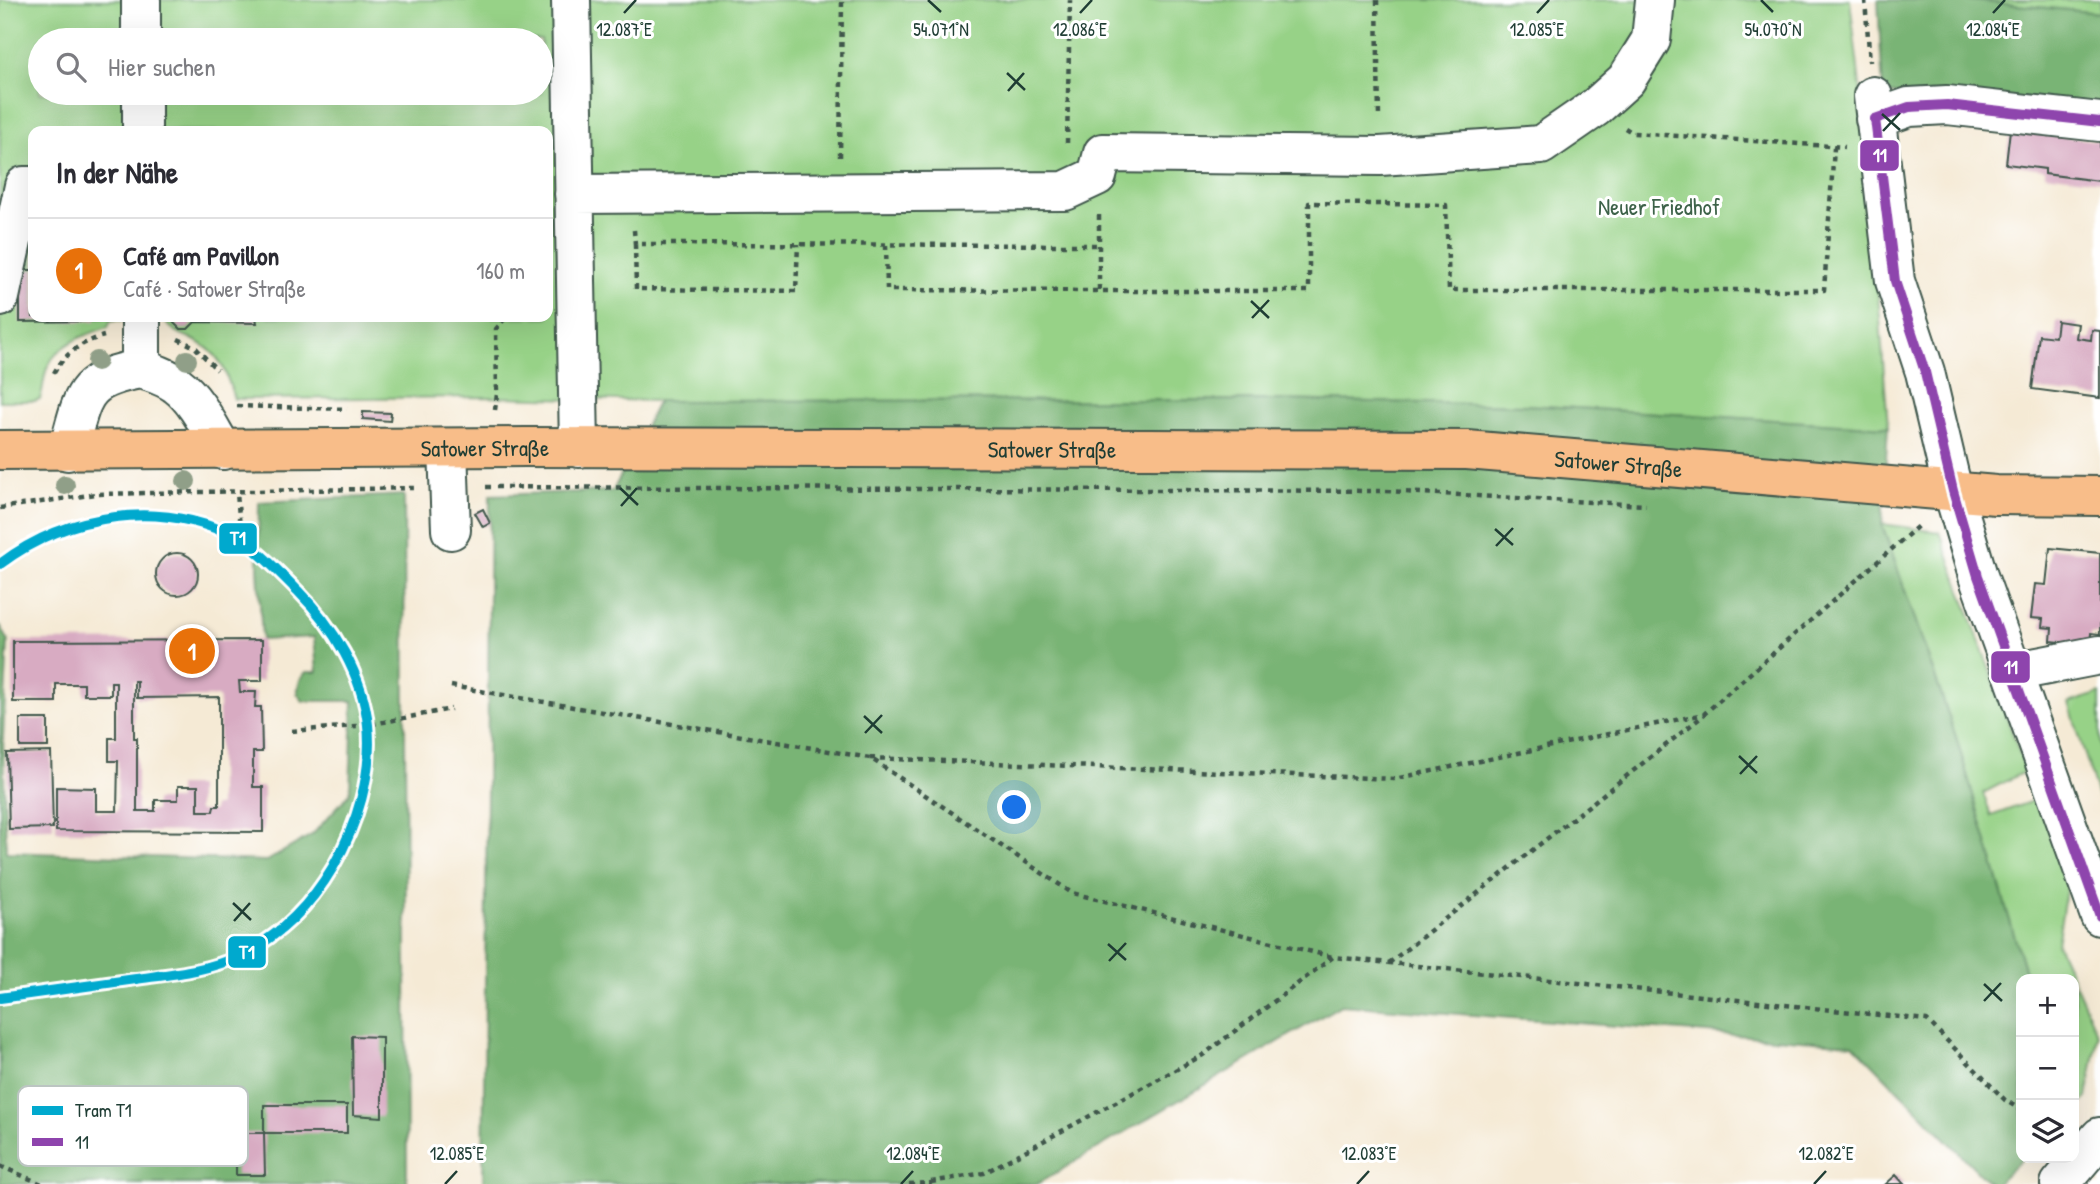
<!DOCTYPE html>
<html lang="de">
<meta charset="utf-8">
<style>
:root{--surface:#fff;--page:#f7f7f7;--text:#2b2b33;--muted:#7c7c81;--line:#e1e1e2;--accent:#c8321e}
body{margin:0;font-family:"Patrick Hand",sans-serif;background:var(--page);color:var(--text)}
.controls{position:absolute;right:21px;bottom:21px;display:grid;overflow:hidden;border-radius:14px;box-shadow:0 7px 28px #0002}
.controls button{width:63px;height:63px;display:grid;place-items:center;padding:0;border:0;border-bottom:2px solid var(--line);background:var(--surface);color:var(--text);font:35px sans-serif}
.you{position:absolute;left:1015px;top:808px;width:24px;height:24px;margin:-18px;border:5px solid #fff;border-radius:50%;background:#1a73e8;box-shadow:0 0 0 10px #1a73e833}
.badge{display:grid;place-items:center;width:46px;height:46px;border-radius:50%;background:var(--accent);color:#fff;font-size:23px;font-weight:700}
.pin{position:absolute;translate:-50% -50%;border:4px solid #fff;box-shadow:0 2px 7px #0006}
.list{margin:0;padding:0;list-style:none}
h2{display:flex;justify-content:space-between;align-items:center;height:91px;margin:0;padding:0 28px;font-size:30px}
h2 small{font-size:23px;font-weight:400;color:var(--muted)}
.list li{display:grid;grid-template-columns:46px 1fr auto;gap:21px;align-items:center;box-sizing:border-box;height:105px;padding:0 28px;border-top:2px solid var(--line)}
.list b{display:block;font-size:26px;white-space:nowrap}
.list p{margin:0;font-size:23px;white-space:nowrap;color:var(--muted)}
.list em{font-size:23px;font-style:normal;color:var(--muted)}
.icon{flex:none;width:38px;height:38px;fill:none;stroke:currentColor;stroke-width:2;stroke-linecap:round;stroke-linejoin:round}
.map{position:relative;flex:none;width:2100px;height:1184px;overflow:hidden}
.search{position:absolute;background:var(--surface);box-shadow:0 7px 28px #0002;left:28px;top:28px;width:525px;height:77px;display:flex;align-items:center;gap:18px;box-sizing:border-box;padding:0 24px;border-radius:38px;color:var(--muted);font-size:26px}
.panel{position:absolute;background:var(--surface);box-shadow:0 7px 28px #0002;left:28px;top:126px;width:525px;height:196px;border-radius:14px}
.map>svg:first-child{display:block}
.green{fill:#97d287;stroke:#5b885e;stroke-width:2;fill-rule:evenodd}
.forest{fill:#79b474;stroke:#4c7854;stroke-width:2}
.building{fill:#d8abc2;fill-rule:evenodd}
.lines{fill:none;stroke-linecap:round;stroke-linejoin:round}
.minor-casing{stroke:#3f574c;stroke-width:42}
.major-casing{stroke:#3f574c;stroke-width:42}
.path{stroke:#3f574c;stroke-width:4.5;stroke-dasharray:5 5;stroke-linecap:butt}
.minor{stroke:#fff;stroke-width:38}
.major{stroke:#f8bd89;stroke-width:38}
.bus-1-casing{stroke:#fff;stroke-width:16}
.bus-1{stroke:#8e44ad;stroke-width:10}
.tram-1-casing{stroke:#fff;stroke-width:16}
.tram-1{stroke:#00a9ce;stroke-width:10}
.tree{fill:#909f88}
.ticks{fill:none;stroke:#1f3d34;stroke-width:2.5}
.labels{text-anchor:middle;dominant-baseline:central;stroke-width:6;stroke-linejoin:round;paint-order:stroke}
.park-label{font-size:23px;fill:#3d6249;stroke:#fff}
.street-label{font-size:23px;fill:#1f3d34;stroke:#fff}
.key{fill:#fff;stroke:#bcc5c2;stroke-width:2}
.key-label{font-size:19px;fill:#1f3d34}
.ticks-label{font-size:18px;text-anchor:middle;fill:#1f3d34;stroke:#fff;stroke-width:6;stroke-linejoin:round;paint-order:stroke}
.line-badge{stroke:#fff;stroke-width:2.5}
.badge-label{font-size:19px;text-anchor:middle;font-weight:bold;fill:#fff}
</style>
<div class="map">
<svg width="2100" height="1184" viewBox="0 0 2100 1184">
<rect width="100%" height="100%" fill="#fff"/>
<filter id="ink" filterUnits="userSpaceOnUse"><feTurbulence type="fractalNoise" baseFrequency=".0143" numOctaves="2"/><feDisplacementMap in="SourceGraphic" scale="14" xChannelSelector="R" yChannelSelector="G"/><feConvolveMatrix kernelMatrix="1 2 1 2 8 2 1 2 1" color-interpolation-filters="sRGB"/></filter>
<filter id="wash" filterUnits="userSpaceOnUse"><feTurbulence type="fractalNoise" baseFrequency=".00686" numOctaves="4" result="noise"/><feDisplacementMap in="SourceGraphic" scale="28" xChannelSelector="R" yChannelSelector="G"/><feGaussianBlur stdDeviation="1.57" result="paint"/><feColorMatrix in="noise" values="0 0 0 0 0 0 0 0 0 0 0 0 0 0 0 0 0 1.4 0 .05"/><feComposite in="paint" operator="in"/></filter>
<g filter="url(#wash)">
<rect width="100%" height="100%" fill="#f5ead5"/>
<!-- green -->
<path class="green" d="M0,0H1850L1867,145L1888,427L1526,405L1271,400L658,401L496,397L234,399C226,371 221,352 192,339C180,333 174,333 165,321L111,320L108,327C85,335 59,343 48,366C43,376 44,388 40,399L35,401H0ZM40,40H541V93H40ZM33,131H548V317H33Z
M1962,0H2100V13Z
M1882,524L1940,532L2026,771L1983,793L1991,816L2038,799L2069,872L2057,944L2073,979H2027L1956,737Z
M2100,693V803L2069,703Z
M2074,981L2098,1035L2087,1098L2074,1110Z"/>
<!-- forest -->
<path class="forest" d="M1878,0H1962L2100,13V113L1883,93Z
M1271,400L1526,405L1888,427L1882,525L1956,737L2027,979H2021L2023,1158L1996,1184H1990L1853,1044L1341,1005L1037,1184H483L490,495L613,491L658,401Z
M404,495L407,1184H0V625L8,640L3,737L6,852L267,861L313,834L350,793L353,701H303L297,693L300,680L306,672H317L314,637L262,640L258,568L259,502Z"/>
<g id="blocks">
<!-- building -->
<path class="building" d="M2010,130L2100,141V181L2045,174V169L2006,164Z
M20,270H33V317H96V321L20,322Z
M173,317H256L257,323L195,322L188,329H180L173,322Z
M2057,321L2078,324L2076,338L2091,340L2092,330L2100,331V398L2032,389L2039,335L2055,337Z
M363,412L391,413L390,421L363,419Z
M483,509L490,523L483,527L475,513Z
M2050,548L2100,553V634L2091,633L2090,645L2051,641L2052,628L2042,627L2043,619L2031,618L2035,584L2046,585Z
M156 574a21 21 0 1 1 42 0a21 21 0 1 1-42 0Z
M262,640V681H239L240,692H256L255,707H261L262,752H253V787H263V832L56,831V787L96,788V811H117L118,761H109V738H116V682H111V695H84V684H56V702H13V641ZM134,681H137V698L219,697V806H214L213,811H198V786H178V800H155V811H137V738H134Z
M20,719H48V747H20Z
M51,752L53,828L9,829L7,753Z
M352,1036L382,1037V1117L353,1115Z
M264,1105H347V1133H264Z
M236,1133H264L265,1175H236Z
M1896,1175L1904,1184H1886Z"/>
</g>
</g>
<g filter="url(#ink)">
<use href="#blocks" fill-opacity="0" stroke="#3f574c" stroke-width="2"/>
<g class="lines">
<defs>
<path id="minor" d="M141,0V40
M571,0L579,448
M142,93V131
M1873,96L1895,281L1925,372L1953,491L1978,576L2100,916
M1875,119L1909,107L1947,105L2100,122
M574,194L1065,191L1097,176L1103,153L1380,156L1541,145L1596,107L1626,80L1651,40L1655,0
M0,297L24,186H33
M141,369C154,373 167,377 177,385C197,400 210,429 223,450
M448,448L451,530
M68,451C83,397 80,379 141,369V317
M2012,672L2100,655
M2060,1184L2100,1137"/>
<g id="major">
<path id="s1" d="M0,450L526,447L1467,450L1996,495L2100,496"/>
</g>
</defs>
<!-- minor casing -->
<use href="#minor" class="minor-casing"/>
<!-- major casing -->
<use href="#major" class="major-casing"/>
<!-- path -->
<path class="path" d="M1377,0L1379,119
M1865,0L1870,62
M1625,128L1633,133L1845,147
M1067,143L1070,0
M840,157L842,0
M1099,215V291H1309V203L1446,205L1449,290H1824L1834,148
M634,230L635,244L1100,245
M635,244L636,289L796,291L798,244
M886,245L887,290L1099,291
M178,339L195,347L217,370
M54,373C65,353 82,342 104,336
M237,406L347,409
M495,410L497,394L496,329L506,317
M486,487L1385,491L1646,505
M0,508L96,494L414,488
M237,551L241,540L237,493
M451,686L870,758L1072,893L1333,957
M292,731L368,725L451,709
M870,758L1394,779L1704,714L1918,526
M1389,963L1704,715
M0,1166L42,1184
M931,1182L984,1173L1203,1055L1333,957L1927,1020L2005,1100L2021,1110
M909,1184L932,1183"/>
<!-- minor -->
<use href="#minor" class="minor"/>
<!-- major -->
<use href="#major" class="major"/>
<defs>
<path id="bus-1" d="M2100,122L1947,105L1909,107L1875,119L1895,281L1925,372L1953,491L1978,576L2100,916"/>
</defs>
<!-- bus-1 casing -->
<use href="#bus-1" class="bus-1-casing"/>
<!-- bus-1 -->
<use href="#bus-1" class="bus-1"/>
<defs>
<path id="tram-1" d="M0,564C68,513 161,498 239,539C259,550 282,575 298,591C333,626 363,675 368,725C373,774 357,825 333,867C310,906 281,936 239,956C207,971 171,974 136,979C91,985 45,992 0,998"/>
</defs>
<!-- tram-1 casing -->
<use href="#tram-1" class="tram-1-casing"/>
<!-- tram-1 -->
<use href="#tram-1" class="tram-1"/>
</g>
<!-- trees -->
<g class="tree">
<circle cx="187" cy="360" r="10"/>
<circle cx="97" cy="361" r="10"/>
<circle cx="186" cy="481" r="10"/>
<circle cx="65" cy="485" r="10"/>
</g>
</g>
<!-- ticks -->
<path class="ticks" d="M928,0L941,12M1761,0L1773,12M624,13L636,0M1080,13L1092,0M1537,13L1549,0M1993,13L2005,0M1007,73L1025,90M1008,91L1024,73M1882,114L1900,130M1883,131L1900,113M1251,301L1269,318M1252,318L1269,300M620,488L638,505M621,506L637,488M1495,529L1513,545M1496,546L1513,528M864,716L882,733M865,733L882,715M1739,756L1757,773M1740,774L1757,756M233,903L251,920M234,921L250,903M1108,944L1126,960M1109,961L1126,943M1984,984L2002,1001M1984,1001L2001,983M445,1184L457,1171M901,1184L913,1171M1357,1184L1369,1171M1814,1184L1826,1171"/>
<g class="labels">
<!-- park labels -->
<g class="park-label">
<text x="1659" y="206">Neuer Friedhof</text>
</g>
<!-- street labels -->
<g class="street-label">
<text stroke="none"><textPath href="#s1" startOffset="485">Satower Straße</textPath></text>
<text stroke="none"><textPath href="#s1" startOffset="1052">Satower Straße</textPath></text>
<text stroke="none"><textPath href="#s1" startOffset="1619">Satower Straße</textPath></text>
</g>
</g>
<!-- legend -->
<rect x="18" y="1086" width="230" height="80" rx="10" class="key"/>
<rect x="32" y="1106" width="31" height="9" fill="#00a9ce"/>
<rect x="32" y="1138" width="31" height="8" fill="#8e44ad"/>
<g class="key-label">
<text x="75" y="1117">Tram T1</text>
<text x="75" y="1149">11</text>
</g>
<g class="ticks-label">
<text x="941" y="36">54.071°N</text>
<text x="1773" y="36">54.070°N</text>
<text x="624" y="36">12.087°E</text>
<text x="1080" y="36">12.086°E</text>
<text x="1537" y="36">12.085°E</text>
<text x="1993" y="36">12.084°E</text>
<text x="457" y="1160">12.085°E</text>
<text x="913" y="1160">12.084°E</text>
<text x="1369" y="1160">12.083°E</text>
<text x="1826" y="1160">12.082°E</text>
</g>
<g class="line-badge">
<rect x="1859" y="139" width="41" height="33" rx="7" fill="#8e44ad"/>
<rect x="218" y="522" width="40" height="33" rx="7" fill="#00a9ce"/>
<rect x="1990" y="650" width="41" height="34" rx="7" fill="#8e44ad"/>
<rect x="227" y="935" width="40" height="34" rx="7" fill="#00a9ce"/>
</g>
<g class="badge-label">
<text x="1880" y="162">11</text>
<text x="238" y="545">T1</text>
<text x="2011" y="674">11</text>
<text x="247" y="959">T1</text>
</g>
</svg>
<div class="controls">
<button>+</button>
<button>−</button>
<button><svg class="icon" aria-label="layers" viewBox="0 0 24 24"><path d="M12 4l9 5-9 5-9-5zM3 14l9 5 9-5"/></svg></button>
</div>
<div class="you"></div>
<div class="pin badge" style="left:192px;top:651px;background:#e8710a">1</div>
<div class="search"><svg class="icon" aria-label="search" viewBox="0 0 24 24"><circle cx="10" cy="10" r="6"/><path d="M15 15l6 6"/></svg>Hier suchen</div>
<section class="panel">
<h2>In der Nähe<small></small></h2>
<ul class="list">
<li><span class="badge" style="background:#e8710a">1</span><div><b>Café am Pavillon</b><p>Café · Satower Straße</p></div><em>160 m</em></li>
</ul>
</section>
</div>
